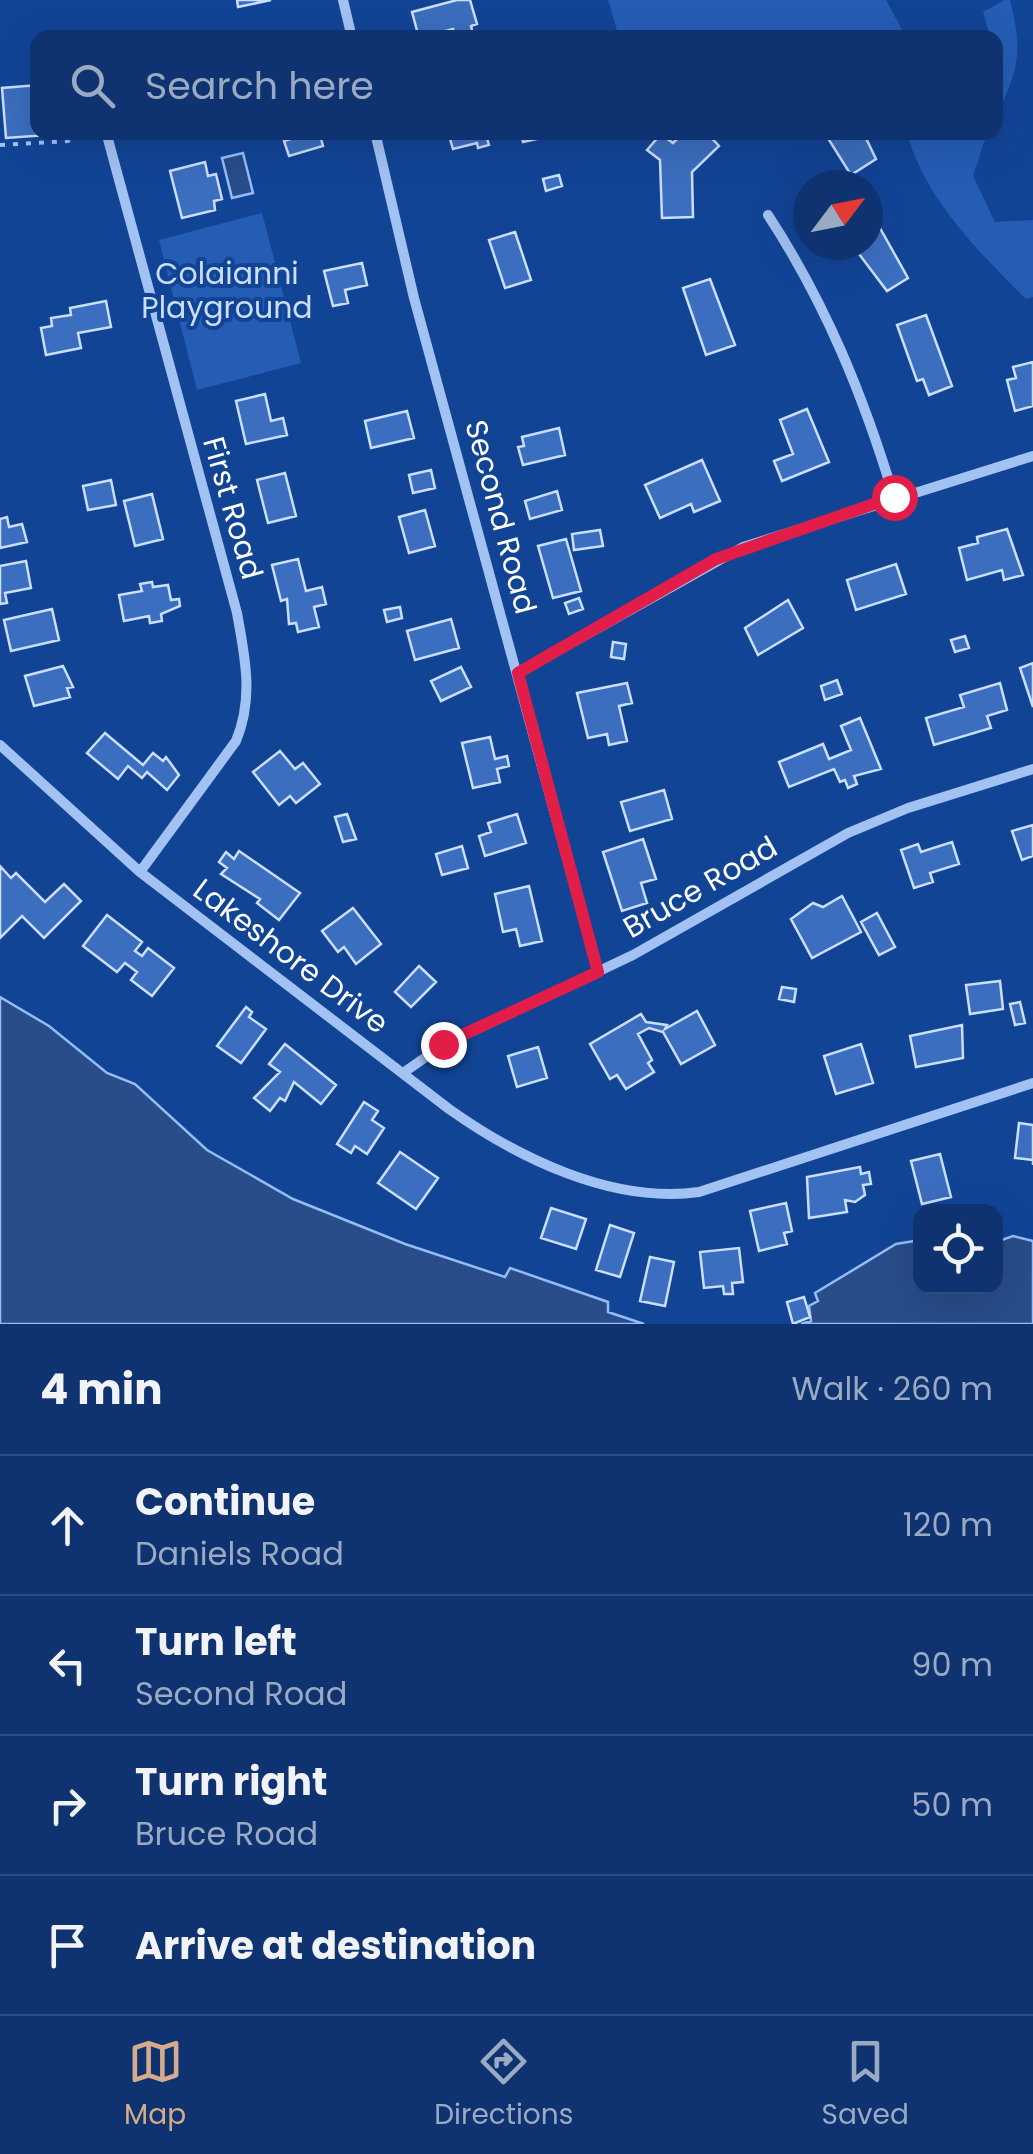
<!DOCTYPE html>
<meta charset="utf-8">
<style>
:root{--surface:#0e3370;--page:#173b75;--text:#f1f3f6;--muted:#9baac3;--line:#2e4e83;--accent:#d6ab8b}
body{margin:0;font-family:Poppins,sans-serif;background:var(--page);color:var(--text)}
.controls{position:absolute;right:30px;bottom:30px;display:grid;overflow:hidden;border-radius:20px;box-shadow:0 10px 40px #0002}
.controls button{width:90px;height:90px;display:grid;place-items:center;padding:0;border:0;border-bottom:2px solid var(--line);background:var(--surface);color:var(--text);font:50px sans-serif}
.compass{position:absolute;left:793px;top:170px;width:90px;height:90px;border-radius:50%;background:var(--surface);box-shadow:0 10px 40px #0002;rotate:58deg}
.stop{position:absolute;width:30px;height:30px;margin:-22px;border:8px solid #e11d48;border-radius:50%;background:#fff}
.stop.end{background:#e11d48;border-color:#fff;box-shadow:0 2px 10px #0008}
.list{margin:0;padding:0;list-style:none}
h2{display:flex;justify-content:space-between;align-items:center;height:130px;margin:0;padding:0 40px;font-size:42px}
h2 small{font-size:32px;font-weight:400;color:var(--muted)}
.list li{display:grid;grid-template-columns:65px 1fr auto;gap:30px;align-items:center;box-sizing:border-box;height:140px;padding:0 40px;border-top:2px solid var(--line)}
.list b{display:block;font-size:38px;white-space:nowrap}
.list p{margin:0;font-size:32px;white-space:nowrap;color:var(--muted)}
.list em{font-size:32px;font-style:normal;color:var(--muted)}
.icon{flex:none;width:55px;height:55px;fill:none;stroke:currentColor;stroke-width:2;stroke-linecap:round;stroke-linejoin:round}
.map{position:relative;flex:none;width:1033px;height:1324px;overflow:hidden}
.search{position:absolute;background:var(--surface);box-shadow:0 10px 40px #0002;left:30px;right:30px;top:30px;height:110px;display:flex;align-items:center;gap:25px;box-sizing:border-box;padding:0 35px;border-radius:20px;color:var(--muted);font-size:38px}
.sheet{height:690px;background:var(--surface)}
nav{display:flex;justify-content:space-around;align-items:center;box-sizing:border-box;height:140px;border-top:2px solid var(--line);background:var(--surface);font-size:28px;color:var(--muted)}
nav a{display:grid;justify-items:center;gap:5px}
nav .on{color:var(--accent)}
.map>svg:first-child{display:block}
.green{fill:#255db5}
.water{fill:#284d8a;stroke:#94bcf6;stroke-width:2.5}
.building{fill:#3b6ebe;stroke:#cadefd;stroke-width:2.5}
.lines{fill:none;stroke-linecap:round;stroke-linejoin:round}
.path{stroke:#a2c2f3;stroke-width:4;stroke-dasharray:5 8;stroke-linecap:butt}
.street{stroke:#a2c2f3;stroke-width:10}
.route{stroke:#e11d48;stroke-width:12}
.labels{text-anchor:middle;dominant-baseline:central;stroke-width:8;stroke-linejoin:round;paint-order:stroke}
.park-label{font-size:30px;fill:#cadefd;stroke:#124496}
.street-label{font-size:30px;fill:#fff;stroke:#124496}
</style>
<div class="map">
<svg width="1033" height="1324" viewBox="0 0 1033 1324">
<rect width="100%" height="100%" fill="#124496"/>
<!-- green -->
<path class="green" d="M608,0H886L906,37H619Z
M1005,0H1010C1023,51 1019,70 996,116V38L990,37L983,12Z
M907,133H987L973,176L995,222L1033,220V297L1026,299C978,251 925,199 907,133Z
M262,213L301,363L197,390L159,240Z"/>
<!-- water -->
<path class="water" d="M243,153L253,193L232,198L222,158Z
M0,997L49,1026L107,1073L135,1084L207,1150L293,1199L405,1244L505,1277L510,1268L608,1302V1312L644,1324H0Z
M1013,1236L1033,1241V1324H801L811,1321L809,1306L818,1301L815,1293L896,1244L920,1240V1286H996V1242Z"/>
<!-- building -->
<path class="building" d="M237,0H271L238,7Z
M457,0H470L477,24L471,26L474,38H455L453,29L419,38L412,12Z
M38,85V132L62,134L6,138L2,88Z
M289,132H319L323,146L289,156L284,141L291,139Z
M448,132H485L489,145L478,148L477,143L453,149Z
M521,132H545L546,137L523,142Z
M684,132H706L719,146L692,172L693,217L662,218L660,160L647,150L661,134L673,143Z
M812,132H863L876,159L851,175L826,135Z
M205,162L208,176L216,174L222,199L214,201L215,210L182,218L170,171Z
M559,175L562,186L546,191L543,179Z
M871,212L908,278L887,291L856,250L858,245H868Z
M515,232L531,280L505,288L489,240Z
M362,263L367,285L345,290L348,303L333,306L324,271Z
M710,279L735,345L706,355L683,288Z
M106,301L111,327L78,333L81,348L46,355L41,328L52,326L51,318L71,315L70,308Z
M926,315L952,386L929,395L923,379L917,381L897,325Z
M1033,362V406L1015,411L1007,380L1016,378L1013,367Z
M265,394L271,421L283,418L287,435L246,444L236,401Z
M807,409L829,462L782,481L774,461L793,454L780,420Z
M407,411L414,438L371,448L365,421Z
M559,428L565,455L523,465L518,447L524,446L522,437Z
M702,460L720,501L694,512L691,504L660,518L645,485Z
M431,470L435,488L413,493L409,475Z
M285,473L296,516L268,523L257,480Z
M111,480L116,505L88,510L83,486Z
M557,491L562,510L530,519L525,501Z
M152,494L163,539L135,546L124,501Z
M425,510L435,546L409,553L399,517Z
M7,517L9,527L22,524L27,542L0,548V519Z
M1007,529L1023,575L1004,580L1002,570L967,580L959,548L978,543L977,537Z
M600,530L603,546L574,550L572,534Z
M566,539L581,591L553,598L538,546Z
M298,559L306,591L322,587L326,604L314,607L319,627L298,632L296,623L289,624L287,599L281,601L272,565Z
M26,561L31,588L5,593L7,603L0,604V566Z
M896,564L906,594L856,610L847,580Z
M152,582L153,587L168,585L171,600L179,599L180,606L161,614L162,621L150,623L149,616L124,621L119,595L142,591L140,584Z
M579,598L583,609L569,614L565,603Z
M788,600L803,628L758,655L745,628Z
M400,607L402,618L387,622L384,610Z
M52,609L59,640L11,651L4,620Z
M451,619L459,648L415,660L407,631Z
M965,636L969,648L955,652L951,640Z
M613,642L626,644L624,659L611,657Z
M1033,663V707L1020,668Z
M63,666L73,687L67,688L70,697L34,706L25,676Z
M461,667L471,687L441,701L431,681Z
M837,680L842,694L825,700L821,686Z
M627,683L632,703L619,706L627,741L609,745L607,734L588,738L577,693Z
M1000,683L1007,710L987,716L991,728L934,745L926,718L964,707L960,695Z
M860,718L881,769L854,776L857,784L848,788L845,780L840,782L834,769L789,787L779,762L823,744L829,759L851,750L841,726Z
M105,733L143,765L153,753L163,761L166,757L179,775L167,790L147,772L142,778L128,766L118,779L87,753Z
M490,737L495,759L507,756L509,766L497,769L500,782L473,788L462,743Z
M280,751L295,769L303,763L320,784L296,803L290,796L279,805L253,772Z
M664,790L672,819L630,831L621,802Z
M347,814L356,839L343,842L335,817Z
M517,814L526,843L485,856L479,836L491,832L488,823Z
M1033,825V856L1022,860L1012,831Z
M643,839L656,879L641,883L647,903L622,911L603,852Z
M952,842L959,864L930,873L933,882L914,888L901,850L918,844L921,852Z
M462,846L468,868L442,875L436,854Z
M239,851L300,893L279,920L257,903L260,899L221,874L227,868L219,862L226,852L234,859Z
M0,866L11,878L16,873L45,902L64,884L81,901L44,938L22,916L0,938Z
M529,886L542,941L520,946L516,929L503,932L495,894Z
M842,896L861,932L812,958L791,919L813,903L823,907Z
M353,908L381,944L356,964L344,947L338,952L322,931Z
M877,913L895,947L879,955L861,922Z
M107,915L142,942L135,951L142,956L148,948L174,968L152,996L131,980L137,972L125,963L117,972L83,946Z
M419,966L436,982L411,1007L395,992Z
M1000,981L1003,1009L970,1014L966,985Z
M782,987L796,989L794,1002L779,999Z
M1020,1002L1025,1023L1015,1025L1010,1004Z
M246,1007L252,1012L249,1017L266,1029L241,1063L217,1046Z
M697,1011L715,1045L681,1064L663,1032L649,1028L638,1034L652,1060L648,1063L654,1072L626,1089L617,1075L610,1079L590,1044L641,1014L646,1022L667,1025L665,1029Z
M962,1025L963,1058L916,1067L910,1036Z
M285,1044L336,1085L321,1104L294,1082L285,1101L280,1098L270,1111L254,1098L280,1072L269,1064Z
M861,1044L873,1083L836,1094L824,1056Z
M538,1047L547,1078L517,1087L508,1056Z
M364,1102L378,1111L372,1120L384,1128L367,1154L355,1146L351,1153L337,1144Z
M1019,1123L1033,1125V1165V1160L1015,1158Z
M400,1152L438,1178L416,1209L378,1183Z
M940,1154L951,1197L922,1204L911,1161Z
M860,1167L861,1174L869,1172L871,1184L863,1185L865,1195L855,1202L845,1200L847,1212L809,1218L807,1177Z
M786,1203L792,1231L784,1233L787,1244L759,1251L750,1211Z
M551,1208L586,1219L576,1249L541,1238Z
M610,1225L634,1233L620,1277L596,1270Z
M739,1248L743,1282L732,1283L733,1294H724L723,1286L704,1288L700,1252Z
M650,1257L674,1262L665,1306L640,1301Z
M804,1297L810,1317L793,1324L787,1302Z"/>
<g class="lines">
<!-- path -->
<path class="path" d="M0,145L68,141L89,132"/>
<!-- street -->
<path class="street" d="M343,0L352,38
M106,132L237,613C245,657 254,698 236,741L140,872
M375,132L414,298L598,972
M768,215C826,304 863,395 894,497
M518,673L743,547L1033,456
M0,745L140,872L449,1109C518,1158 612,1204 699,1192L1033,1083
M403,1073L443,1045L633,955L848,833L908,808L1033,769"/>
</g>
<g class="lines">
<!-- route -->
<path class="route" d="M443,1044L598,972L518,673L716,559L894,497"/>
</g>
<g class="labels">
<!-- park labels -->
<g class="park-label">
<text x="227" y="273">Colaianni<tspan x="227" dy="34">Playground</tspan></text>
</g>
<!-- street labels -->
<g class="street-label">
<text transform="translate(233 508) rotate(74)">First Road</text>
<text transform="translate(501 517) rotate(75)">Second Road</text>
<text transform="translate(700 887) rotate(-30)">Bruce Road</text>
<text transform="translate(291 956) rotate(37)">Lakeshore Drive</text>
</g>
</g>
</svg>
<div class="controls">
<button><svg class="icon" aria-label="locate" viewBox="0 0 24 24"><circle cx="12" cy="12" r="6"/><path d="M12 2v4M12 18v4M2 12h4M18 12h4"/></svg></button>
</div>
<svg class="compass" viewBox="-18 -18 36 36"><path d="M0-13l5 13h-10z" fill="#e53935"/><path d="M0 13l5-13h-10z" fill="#9baac3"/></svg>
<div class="stop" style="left:894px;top:497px"></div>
<div class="stop end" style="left:443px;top:1044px"></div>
<div class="search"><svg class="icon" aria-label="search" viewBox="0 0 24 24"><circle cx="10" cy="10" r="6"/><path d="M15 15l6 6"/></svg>Search here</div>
</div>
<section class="sheet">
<h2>4 min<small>Walk · 260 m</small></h2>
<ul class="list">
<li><svg class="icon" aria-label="ahead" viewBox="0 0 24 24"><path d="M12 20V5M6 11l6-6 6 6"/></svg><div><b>Continue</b><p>Daniels Road</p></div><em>120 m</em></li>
<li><svg class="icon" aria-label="left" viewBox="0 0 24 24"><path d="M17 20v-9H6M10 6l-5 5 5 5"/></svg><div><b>Turn left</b><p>Second Road</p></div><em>90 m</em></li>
<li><svg class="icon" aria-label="right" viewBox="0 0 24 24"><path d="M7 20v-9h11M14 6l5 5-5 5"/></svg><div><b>Turn right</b><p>Bruce Road</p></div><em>50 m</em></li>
<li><svg class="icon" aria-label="arrive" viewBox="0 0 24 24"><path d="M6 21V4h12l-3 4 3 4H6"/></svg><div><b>Arrive at destination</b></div></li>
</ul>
</section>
<nav>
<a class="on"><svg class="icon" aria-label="map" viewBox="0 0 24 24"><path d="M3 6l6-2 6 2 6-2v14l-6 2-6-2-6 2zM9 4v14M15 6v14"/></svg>Map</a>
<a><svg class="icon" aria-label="directions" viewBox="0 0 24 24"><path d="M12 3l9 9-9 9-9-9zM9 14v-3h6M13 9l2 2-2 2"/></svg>Directions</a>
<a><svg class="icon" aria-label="saved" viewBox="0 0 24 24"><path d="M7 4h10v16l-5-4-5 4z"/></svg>Saved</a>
</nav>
